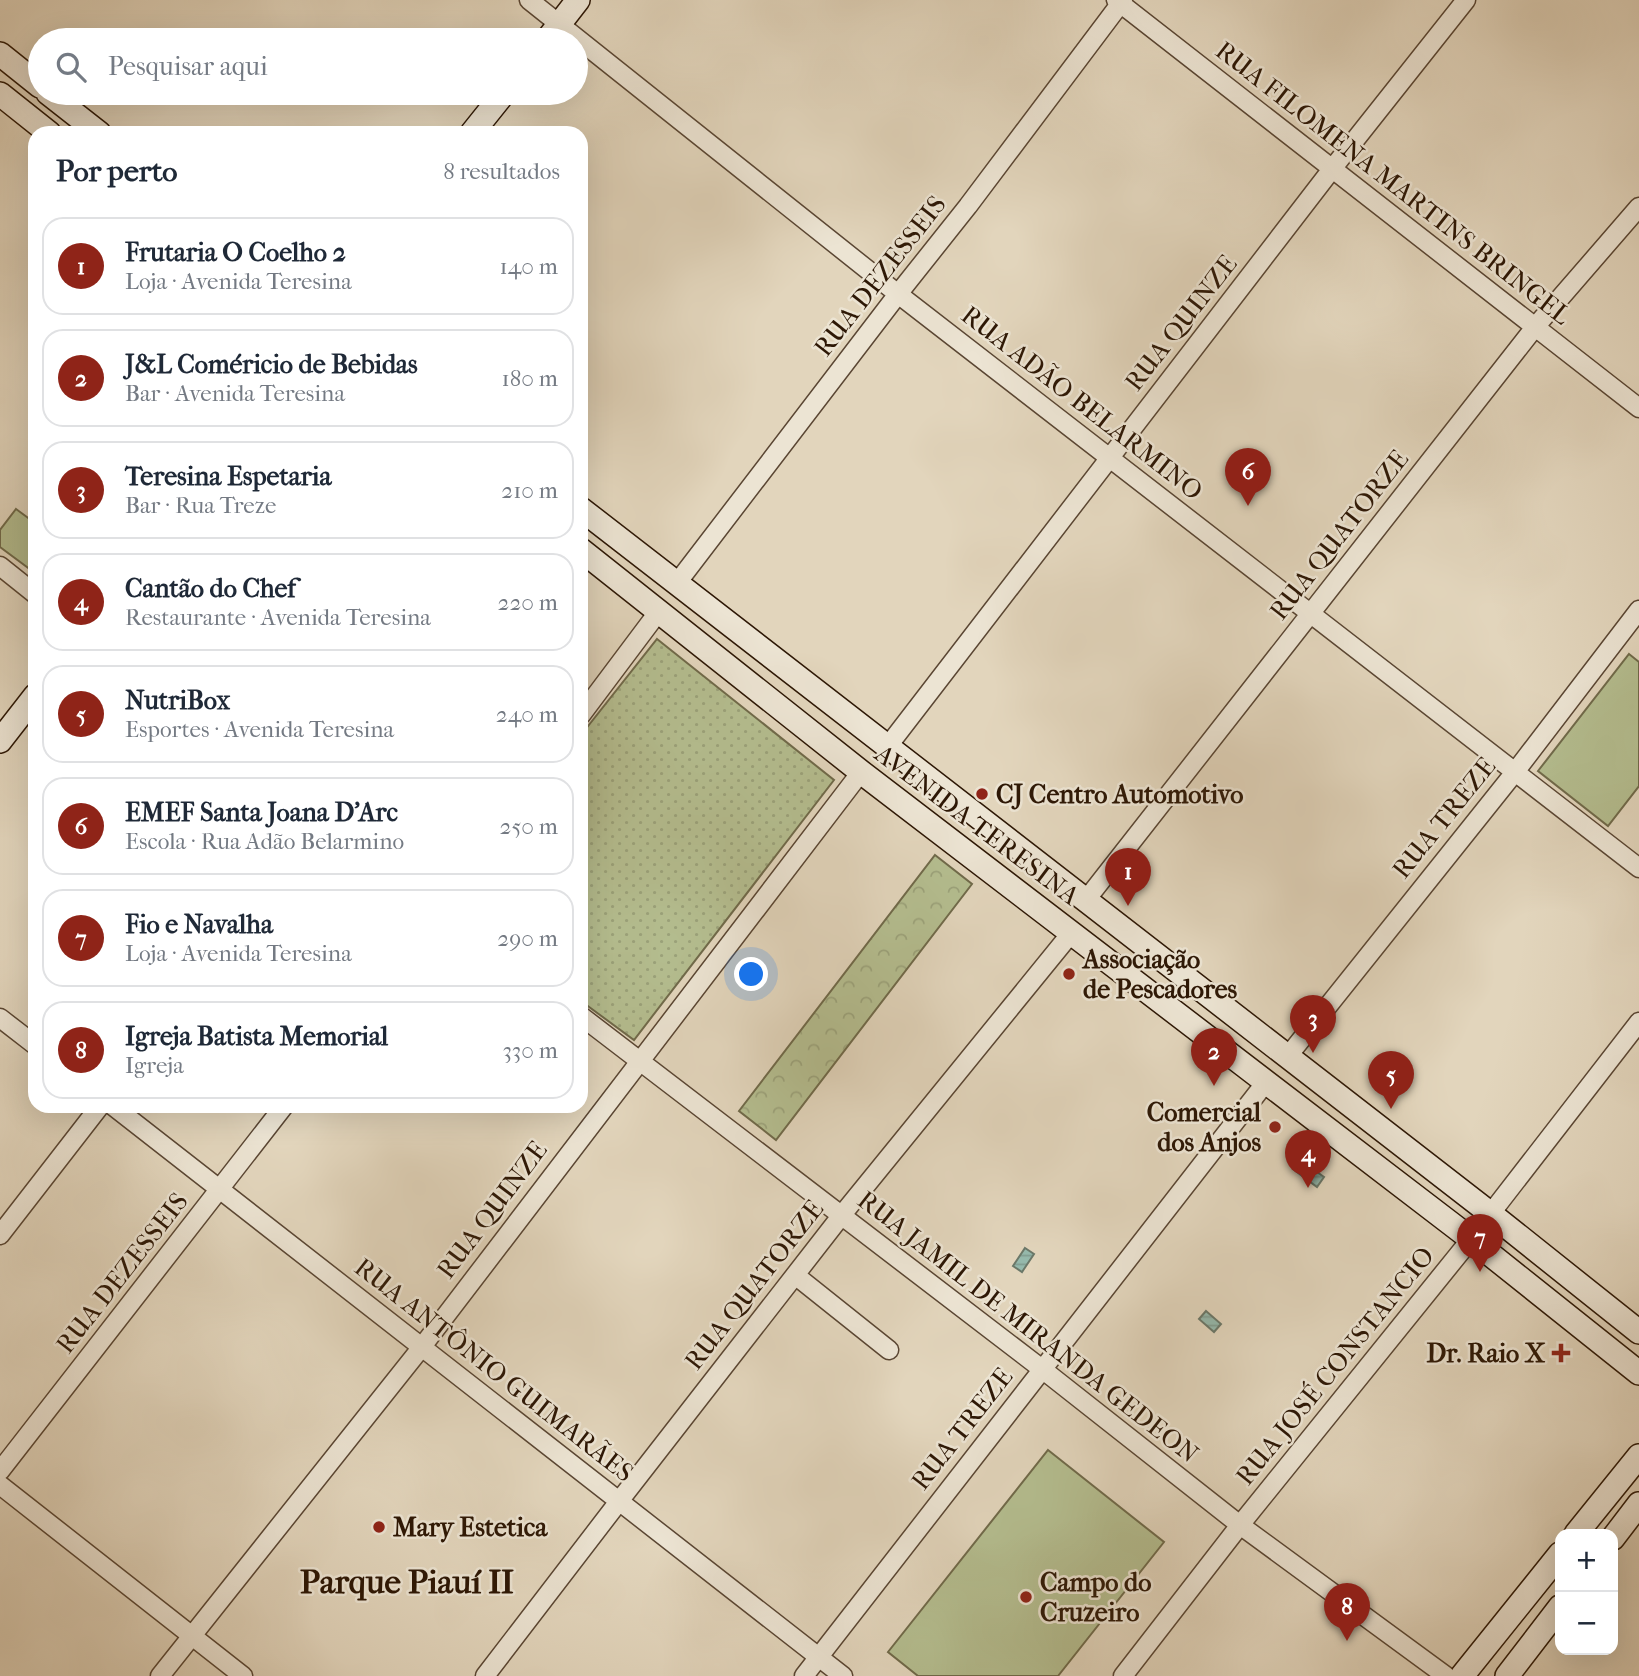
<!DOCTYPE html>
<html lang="pt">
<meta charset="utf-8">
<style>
:root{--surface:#fff;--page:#f2f2f3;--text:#1f2937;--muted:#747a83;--line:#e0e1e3;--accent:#8f2418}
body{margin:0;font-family:"IM FELL French Canon",serif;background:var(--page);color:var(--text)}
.controls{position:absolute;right:21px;bottom:21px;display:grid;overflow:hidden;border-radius:14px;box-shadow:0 7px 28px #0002}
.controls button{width:63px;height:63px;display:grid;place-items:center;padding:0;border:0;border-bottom:2px solid var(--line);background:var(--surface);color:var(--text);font:35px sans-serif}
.you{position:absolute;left:752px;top:975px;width:24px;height:24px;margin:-18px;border:5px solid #fff;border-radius:50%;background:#1a73e8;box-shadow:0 0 0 10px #1a73e833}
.badge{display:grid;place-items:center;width:46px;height:46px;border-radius:50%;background:var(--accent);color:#fff;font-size:23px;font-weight:700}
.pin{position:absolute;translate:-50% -58px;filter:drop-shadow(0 2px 4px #0008)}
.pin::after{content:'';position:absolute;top:37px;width:24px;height:21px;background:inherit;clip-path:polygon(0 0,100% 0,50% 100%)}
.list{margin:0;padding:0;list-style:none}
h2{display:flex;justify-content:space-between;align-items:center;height:91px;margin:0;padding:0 28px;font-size:30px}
h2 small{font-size:23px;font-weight:400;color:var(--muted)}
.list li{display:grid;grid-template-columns:46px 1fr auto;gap:21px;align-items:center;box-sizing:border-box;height:98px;margin:0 14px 14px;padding:0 14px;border:2px solid var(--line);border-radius:21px}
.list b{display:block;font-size:26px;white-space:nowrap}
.list p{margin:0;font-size:23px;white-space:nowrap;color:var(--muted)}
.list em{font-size:23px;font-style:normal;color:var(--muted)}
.icon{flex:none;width:38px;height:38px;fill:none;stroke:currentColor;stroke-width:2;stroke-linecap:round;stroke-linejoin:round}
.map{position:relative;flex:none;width:1639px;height:1676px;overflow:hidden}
.search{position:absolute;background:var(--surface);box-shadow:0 7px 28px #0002;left:28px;top:28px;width:560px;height:77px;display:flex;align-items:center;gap:18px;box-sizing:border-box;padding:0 24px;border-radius:38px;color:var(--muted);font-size:26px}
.panel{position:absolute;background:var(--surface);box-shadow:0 7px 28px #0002;left:28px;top:126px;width:560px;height:987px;border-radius:21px}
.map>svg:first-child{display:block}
.grass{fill:url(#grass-dots);stroke:#706a4a;stroke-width:2}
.forest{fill:url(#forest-crowns);stroke:#706a4a;stroke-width:2}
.park{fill:#b4bd8f;stroke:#706a4a;stroke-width:2}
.water{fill:url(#water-rules);stroke:#6b7869;stroke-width:2}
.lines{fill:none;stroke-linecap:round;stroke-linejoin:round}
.street-casing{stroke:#5a4633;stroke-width:21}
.secondary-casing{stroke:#2d1705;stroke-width:26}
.street{stroke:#ece4d3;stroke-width:18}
.secondary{stroke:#ece4d3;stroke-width:23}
.poi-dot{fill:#8f2418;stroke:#ece4d3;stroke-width:2.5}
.labels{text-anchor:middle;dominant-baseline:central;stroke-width:5;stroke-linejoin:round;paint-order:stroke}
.street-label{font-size:26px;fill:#2d1705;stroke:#ece4d3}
.poi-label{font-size:26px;font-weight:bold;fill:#2d1705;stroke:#ece4d3;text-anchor:start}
.district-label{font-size:33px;font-weight:bold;fill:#2d1705;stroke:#ece4d3}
</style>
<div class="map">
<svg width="1639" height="1676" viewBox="0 0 1639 1676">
<defs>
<pattern id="grass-dots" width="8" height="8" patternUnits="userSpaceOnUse" patternTransform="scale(1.75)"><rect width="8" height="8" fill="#b4bd8f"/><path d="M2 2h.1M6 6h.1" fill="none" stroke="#9ba27a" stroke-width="1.8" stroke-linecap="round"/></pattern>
<pattern id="forest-crowns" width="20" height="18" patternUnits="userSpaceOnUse" patternTransform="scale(1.75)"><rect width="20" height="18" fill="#b4bd8f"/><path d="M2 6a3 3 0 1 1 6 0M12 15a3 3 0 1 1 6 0" fill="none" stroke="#9ba27a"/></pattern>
<pattern id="water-rules" width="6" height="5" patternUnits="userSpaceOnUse" patternTransform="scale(1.75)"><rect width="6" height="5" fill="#95b9ac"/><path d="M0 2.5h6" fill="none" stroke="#819e92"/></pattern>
</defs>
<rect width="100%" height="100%" fill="#e2d5bc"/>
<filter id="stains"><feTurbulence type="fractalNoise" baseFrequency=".00286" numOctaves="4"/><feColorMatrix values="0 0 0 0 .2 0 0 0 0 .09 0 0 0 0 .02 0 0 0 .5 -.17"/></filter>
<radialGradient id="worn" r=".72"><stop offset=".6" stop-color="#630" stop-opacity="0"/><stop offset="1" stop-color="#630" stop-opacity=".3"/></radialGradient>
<!-- grass -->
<path class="grass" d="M657,639L834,780L634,1040L581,1001V735Z"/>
<!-- forest -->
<path class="forest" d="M935,855L972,884L776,1140L739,1111Z"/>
<!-- park -->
<path class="park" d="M16,509L35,523V573L0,547V530Z
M1629,654L1639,662V786L1608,826L1538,771Z
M1048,1450L1164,1542L1058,1676H918L888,1652Z"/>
<!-- water -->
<path class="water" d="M1300,1160L1324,1177L1317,1187L1293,1169Z
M1025,1248L1034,1254L1022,1272L1013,1266Z
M1206,1311L1221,1324L1214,1332L1199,1319Z"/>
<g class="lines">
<defs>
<path id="street" d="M529,0L898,294L1639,868
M1116,0L1639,408
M0,566L35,594
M677,583L898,294L968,206L1123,0
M581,715L659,611
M888,746L1332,169L1466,0
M1086,900L1535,327L1639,207
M581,1016L1042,1369L1240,1525L1446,1676
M0,1018L35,1045
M1288,1056L1515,772L1639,610
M113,1106C356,1296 600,1485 843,1676
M0,1235L100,1106
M795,1275L889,1350
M0,1471L284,1106
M0,1485L243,1676
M160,1676L421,1348L861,772
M485,1676L620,1500L841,1216L1072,932
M804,1676L1266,1082
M1123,1676L1240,1525L1471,1239L1639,1022"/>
<path id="secondary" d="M547,40L578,0
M0,54L40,86
M48,93L99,133
M0,94L49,133
M472,133L504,93
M581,509L1491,1214L1639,1332
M581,550L861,772L1471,1239L1639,1373
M0,741L35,696
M1576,1534L1639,1456
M1613,1538L1639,1504
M1462,1676L1560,1554
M1507,1676L1560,1607"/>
</defs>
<!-- street casing -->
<use href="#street" class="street-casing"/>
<!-- secondary casing -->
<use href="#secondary" class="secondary-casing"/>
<!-- street -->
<use href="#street" class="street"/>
<!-- secondary -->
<use href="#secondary" class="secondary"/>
</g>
<!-- markers -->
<g class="poi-dot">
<circle cx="982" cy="794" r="7"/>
<circle cx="1069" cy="974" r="7"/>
<circle cx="1275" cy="1127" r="7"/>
<path d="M1557.5 1342.5h7v7h7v7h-7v7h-7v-7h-7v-7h7z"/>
<circle cx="379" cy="1527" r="7"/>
<circle cx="1026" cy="1597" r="7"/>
</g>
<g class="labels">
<!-- street labels -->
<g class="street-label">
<text transform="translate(1393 183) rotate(38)">RUA FILOMENA MARTINS BRINGEL</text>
<text transform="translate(880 276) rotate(-52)">RUA DEZESSEIS</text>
<text transform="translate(1181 323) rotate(-52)">RUA QUINZE</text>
<text transform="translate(1082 403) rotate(38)">RUA ADÃO BELARMINO</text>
<text transform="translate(1339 535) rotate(-52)">RUA QUATORZE</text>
<text transform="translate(1444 818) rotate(-51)">RUA TREZE</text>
<text transform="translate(977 825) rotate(37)">AVENIDA TERESINA</text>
<text transform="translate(492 1210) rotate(-53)">RUA QUINZE</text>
<text transform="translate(122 1273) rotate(-52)">RUA DEZESSEIS</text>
<text transform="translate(754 1285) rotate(-52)">RUA QUATORZE</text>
<text transform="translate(1028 1327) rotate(38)">RUA JAMIL DE MIRANDA GEDEON</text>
<text transform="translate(1335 1366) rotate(-51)">RUA JOSÉ CONSTANCIO</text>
<text transform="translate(494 1370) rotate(38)">RUA ANTÔNIO GUIMARÃES</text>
<text transform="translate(962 1429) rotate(-52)">RUA TREZE</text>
</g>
<!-- poi labels -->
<g class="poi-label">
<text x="996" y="794">CJ Centro Automotivo</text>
<text x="1083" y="959">Associação<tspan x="1083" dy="30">de Pescadores</tspan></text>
<text x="1261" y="1112" text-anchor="end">Comercial<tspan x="1261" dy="30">dos Anjos</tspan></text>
<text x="1545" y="1353" text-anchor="end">Dr. Raio X</text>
<text x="393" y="1527">Mary Estetica</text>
<text x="1040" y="1582">Campo do<tspan x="1040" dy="30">Cruzeiro</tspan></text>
</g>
<!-- district labels -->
<g class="district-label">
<text x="407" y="1582">Parque Piauí II</text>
</g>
</g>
<rect width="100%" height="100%" filter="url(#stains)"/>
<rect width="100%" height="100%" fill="url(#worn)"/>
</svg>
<div class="controls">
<button>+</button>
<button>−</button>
</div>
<div class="you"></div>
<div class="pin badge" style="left:1128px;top:906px">1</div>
<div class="pin badge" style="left:1214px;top:1086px">2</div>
<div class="pin badge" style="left:1313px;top:1053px">3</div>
<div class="pin badge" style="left:1308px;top:1188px">4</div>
<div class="pin badge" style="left:1391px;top:1109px">5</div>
<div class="pin badge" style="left:1248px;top:506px">6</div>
<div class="pin badge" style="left:1480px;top:1272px">7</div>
<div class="pin badge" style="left:1347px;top:1641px">8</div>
<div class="search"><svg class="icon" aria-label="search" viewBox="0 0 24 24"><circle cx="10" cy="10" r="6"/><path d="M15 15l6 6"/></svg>Pesquisar aqui</div>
<section class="panel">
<h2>Por perto<small>8 resultados</small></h2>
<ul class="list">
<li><span class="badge">1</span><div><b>Frutaria O Coelho 2</b><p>Loja · Avenida Teresina</p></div><em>140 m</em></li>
<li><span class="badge">2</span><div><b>J&amp;L Coméricio de Bebidas</b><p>Bar · Avenida Teresina</p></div><em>180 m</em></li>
<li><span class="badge">3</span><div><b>Teresina Espetaria</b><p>Bar · Rua Treze</p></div><em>210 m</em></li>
<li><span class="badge">4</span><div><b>Cantão do Chef</b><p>Restaurante · Avenida Teresina</p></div><em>220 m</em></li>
<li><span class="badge">5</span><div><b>NutriBox</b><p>Esportes · Avenida Teresina</p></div><em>240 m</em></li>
<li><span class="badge">6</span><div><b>EMEF Santa Joana D'Arc</b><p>Escola · Rua Adão Belarmino</p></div><em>250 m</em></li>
<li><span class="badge">7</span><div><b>Fio e Navalha</b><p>Loja · Avenida Teresina</p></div><em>290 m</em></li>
<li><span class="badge">8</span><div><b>Igreja Batista Memorial</b><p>Igreja</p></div><em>330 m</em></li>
</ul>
</section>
</div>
